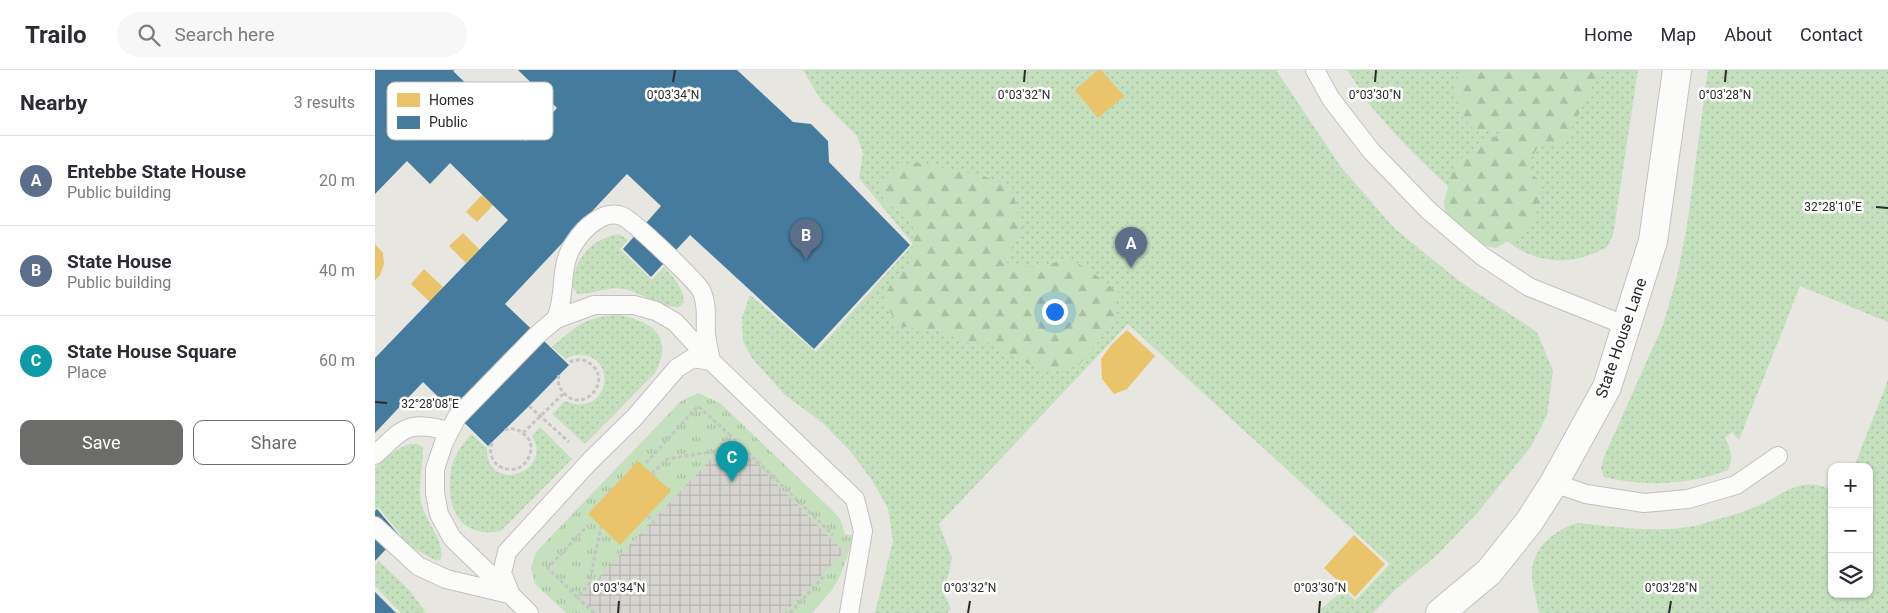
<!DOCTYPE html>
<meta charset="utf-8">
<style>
:root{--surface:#fff;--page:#f7f7f7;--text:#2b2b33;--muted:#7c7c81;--line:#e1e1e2;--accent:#6c6c6a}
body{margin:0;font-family:Roboto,sans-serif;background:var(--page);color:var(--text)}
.controls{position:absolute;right:15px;bottom:15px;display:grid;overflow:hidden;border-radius:10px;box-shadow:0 1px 4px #0004}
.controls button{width:45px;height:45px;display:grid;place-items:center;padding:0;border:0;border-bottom:1px solid var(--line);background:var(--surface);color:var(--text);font:25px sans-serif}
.you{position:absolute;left:679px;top:241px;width:18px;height:18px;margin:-12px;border:4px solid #fff;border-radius:50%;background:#1a73e8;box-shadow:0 0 0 8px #1a73e833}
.badge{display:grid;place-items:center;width:32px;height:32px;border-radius:50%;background:var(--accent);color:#fff;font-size:16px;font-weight:700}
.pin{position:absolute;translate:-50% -41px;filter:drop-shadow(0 1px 2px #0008)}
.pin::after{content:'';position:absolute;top:26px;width:18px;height:15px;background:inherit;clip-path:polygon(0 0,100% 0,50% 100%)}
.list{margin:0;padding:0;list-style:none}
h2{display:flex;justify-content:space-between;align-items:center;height:65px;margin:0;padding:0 20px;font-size:21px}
h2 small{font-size:16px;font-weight:400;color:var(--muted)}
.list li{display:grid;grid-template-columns:32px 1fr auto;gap:15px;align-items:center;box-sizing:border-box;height:90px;padding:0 20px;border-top:1px solid var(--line)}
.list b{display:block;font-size:19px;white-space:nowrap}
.list p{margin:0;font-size:16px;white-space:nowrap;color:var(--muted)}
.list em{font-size:16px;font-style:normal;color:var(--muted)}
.actions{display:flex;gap:10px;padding:15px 20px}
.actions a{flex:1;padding:11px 0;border:1px solid var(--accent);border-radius:10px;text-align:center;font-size:18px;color:var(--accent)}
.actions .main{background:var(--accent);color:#fff}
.icon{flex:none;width:28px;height:28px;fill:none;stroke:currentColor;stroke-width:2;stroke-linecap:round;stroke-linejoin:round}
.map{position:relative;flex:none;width:1513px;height:543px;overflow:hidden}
header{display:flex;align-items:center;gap:30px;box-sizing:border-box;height:70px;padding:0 25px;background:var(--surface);border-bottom:1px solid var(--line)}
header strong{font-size:24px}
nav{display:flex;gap:28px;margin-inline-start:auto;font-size:18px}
.search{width:350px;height:45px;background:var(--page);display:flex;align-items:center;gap:12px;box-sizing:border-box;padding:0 18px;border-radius:28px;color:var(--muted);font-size:19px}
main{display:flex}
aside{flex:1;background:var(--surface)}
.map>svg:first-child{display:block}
.grass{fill:url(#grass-dots)}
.forest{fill:url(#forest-firs)}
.park{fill:url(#park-tufts)}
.plaza{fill:url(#plaza-grid)}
.homes{fill:#e9c46a}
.public{fill:#457b9d}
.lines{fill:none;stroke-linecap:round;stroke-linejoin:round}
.service-casing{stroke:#c2c1c0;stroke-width:20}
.minor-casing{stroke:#c2c1c0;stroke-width:30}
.path{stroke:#c5c5c4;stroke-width:3;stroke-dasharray:4 2.5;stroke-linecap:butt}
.service{stroke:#fbfbfa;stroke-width:18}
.minor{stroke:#fbfbfa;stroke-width:28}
.ticks{fill:none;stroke:#2a2a2a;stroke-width:2}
.labels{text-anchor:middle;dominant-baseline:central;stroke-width:5;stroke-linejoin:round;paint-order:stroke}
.street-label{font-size:16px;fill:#2a2a2a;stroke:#fff}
.key{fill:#fff;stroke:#bfbfbf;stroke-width:1}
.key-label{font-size:14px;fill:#2a2a2a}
.ticks-label{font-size:12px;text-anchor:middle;fill:#2a2a2a;stroke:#fff;stroke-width:5;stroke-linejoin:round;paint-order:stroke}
</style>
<header>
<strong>Trailo</strong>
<div class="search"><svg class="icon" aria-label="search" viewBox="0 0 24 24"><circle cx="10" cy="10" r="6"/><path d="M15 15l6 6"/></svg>Search here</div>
<nav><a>Home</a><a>Map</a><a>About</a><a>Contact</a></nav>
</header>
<main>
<aside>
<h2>Nearby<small>3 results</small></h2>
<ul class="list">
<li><span class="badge" style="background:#5c6f8a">A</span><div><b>Entebbe State House</b><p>Public building</p></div><em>20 m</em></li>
<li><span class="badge" style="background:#5c6f8a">B</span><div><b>State House</b><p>Public building</p></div><em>40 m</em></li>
<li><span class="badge" style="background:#0f9aa8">C</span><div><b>State House Square</b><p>Place</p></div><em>60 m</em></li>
</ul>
<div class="actions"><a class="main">Save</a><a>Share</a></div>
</aside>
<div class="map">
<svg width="1513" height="543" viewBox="0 0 1513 543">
<defs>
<pattern id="grass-dots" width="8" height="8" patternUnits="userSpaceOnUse" patternTransform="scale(1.25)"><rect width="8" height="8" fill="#c5e0bd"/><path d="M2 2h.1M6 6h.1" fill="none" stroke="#a9c0a3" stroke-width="1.8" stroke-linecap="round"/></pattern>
<pattern id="forest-firs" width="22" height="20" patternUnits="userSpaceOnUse" patternTransform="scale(1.25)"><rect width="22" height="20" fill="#c5e0bd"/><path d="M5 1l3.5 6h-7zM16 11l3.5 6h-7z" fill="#a9c0a3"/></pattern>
<pattern id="park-tufts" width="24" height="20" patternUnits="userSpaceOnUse" patternTransform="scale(1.25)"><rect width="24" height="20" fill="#c5e0bd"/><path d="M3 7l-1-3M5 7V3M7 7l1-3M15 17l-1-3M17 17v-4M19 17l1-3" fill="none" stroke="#a9c0a3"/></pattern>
<pattern id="plaza-grid" width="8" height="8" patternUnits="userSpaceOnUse" patternTransform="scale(1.25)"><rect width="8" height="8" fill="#d5d4cf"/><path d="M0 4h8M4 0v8" fill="none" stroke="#b7b6b2"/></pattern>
</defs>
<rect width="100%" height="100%" fill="#e7e6e1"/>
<!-- grass -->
<path class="grass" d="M428,0H901L966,97L1019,158L1084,211L1162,262L1178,301L1172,345L1157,375L1104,441L1062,485L1021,519L998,543H942L969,519L980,531L1015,494L753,254L564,454L577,488L569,524L576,539L572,543H500L518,471L513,438L497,410L475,381L448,353L410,325L376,287L368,271L367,248L375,225L441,282L538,174L484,108L488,83L482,66L446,30Z
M972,0H1263L1238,165L1232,177C1212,188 1190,194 1166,188C1134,181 1100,143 1077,120C1048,93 1020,65 995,35C987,24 980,11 972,0Z
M1333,0H1513V252L1425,216L1364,370L1357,362L1350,368C1356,380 1359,387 1353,400C1314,415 1270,417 1229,407L1226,398L1229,387L1288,255L1302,206L1312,156Z
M244,164L253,170L245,179L277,210L289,197C299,208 308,217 309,232L305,237C288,238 267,223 249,219C234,216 218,224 203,224L197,216C199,189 217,168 244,164Z
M244,245C278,252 299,266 280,303L210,374L177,344L190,331C232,349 244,291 209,285C202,284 197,285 191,289L177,277C203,255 209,247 244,245Z
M1513,310V543H1164C1162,531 1157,517 1157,504C1157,478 1180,459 1203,453C1237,456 1279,463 1313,457C1323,456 1333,452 1343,449C1356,446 1370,441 1383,436C1410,424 1424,405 1457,420V524H1494V397H1479Z
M165,357L197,389L126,461C85,469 70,438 76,401C78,387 87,375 96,364L112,378C111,426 180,402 157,366Z
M35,374H43L48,378C48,396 42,418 47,436C52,454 70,471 66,489L62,491L23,470L26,465L3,437L0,439V398C9,388 22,378 35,374Z
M4,491L35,521L51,543H26L0,516V496Z"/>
<!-- forest -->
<path class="forest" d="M1085,0H1229L1223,4L1189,75L1163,77L1150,99L1167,112V129L1154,159L1121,178L1098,173L1072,156L1069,132L1079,94L1105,74L1129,62L1098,59L1085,44L1079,13Z
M537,92L606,105L637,117L643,143L644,166L629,192L662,198L694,188L714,200L743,222L738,253L703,296L672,302L635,285L616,273H592L570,262L522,256L509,228L518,209L537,190L538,158L532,145L511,134L504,120L515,101Z"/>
<!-- park -->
<path class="park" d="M323,323L345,333L456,439L465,449L470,464L479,466L466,504L457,520L437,543H191L160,514L156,498L161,482L306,331Z"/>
<!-- plaza -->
<path class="plaza" d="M356,368L469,482L409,543H222L205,527Z"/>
<!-- homes -->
<path class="homes" d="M723,0H726L749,26L723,48L700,20Z
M107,125L118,135L102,152L91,142Z
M88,163L105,180L91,193L74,176Z
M0,174L8,183L9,194L5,205L0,210Z
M49,199L68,217L55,232L36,214Z
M752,260L780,286L752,319L739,324L727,309L726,289L736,275Z
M263,391L296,421L245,475L213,444Z
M979,465L1010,494L980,527L949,498Z"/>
<!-- public -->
<path class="public" d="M0,0H80L78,1L151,71L182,38L143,0H362L418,52L436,54L453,71L454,92L535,175L439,279L315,165L276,207L248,179L286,136L252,104L130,234L194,295L154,336L113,376L48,312L0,363V288L133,150L75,93L55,114L32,91L0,124Z
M2,439L24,465L0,491V441Z
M0,522L21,543H0Z"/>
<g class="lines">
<defs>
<path id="service" d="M940,0L956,29L997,82L1054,141L1107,186L1154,217L1252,256
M181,249C192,224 183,195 200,172C209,158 229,139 247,146C257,150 323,212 327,222C333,236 330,250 331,264C332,273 334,282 336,290
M0,385C31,356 31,351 75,361
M1179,413L1211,424L1269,433L1313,429L1361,415L1403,386
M0,456L43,496L71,509L134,524
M133,522L77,468L64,444L60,423V399L69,372L82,347L162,265L181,249L219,235H259L281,241L300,252L336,291
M154,543L136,525L127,503L132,482L215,391L259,348L302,298L318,288L336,291L480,429L488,461L474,543"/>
<path id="minor" d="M1065,543L1114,502L1154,452L1179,413L1232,317L1278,171L1302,0"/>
</defs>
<!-- service casing -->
<use href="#service" class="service-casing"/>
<!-- minor casing -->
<use href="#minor" class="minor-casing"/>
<!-- path -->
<path class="path" d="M184,305C182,312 184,318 189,323C207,344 237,313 217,295C209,288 201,289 192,293
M154,336L194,372
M148,363L189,323
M117,373C108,398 146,412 155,384C157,378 156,370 151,366C145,360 139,357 130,360
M271,393L323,336L355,365
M277,404L292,389L341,381L355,365L458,465
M273,446L281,455
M202,527L173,498L213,455
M219,543L202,527L214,514L226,457
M415,543L450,505"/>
<!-- service -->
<use href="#service" class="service"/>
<!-- minor -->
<use href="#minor" class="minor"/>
</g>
<!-- ticks -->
<path class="ticks" d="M298,12L300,0M649,12L650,0M1000,12L1001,0M1350,12L1351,0M1501,137L1513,138M0,332L12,333M243,543L244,531M593,543L595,531M944,543L945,531M1294,543L1296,531"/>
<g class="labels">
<!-- street labels -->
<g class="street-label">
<text transform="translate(1246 268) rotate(-71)">State House Lane</text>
</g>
</g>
<!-- legend -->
<rect x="12" y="12" width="166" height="58" rx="8" class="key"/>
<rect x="22" y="23" width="23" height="14" fill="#e9c46a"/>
<rect x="22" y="46" width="23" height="13" fill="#457b9d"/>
<g class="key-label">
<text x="54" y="35">Homes</text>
<text x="54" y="57">Public</text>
</g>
<g class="ticks-label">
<text x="298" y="29">0°03'34"N</text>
<text x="649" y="29">0°03'32"N</text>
<text x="1000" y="29">0°03'30"N</text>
<text x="1350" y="29">0°03'28"N</text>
<text x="1458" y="141">32°28'10"E</text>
<text x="55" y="338">32°28'08"E</text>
<text x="244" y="522">0°03'34"N</text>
<text x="595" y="522">0°03'32"N</text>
<text x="945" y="522">0°03'30"N</text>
<text x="1296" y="522">0°03'28"N</text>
</g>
</svg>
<div class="controls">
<button>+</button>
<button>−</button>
<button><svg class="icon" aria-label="layers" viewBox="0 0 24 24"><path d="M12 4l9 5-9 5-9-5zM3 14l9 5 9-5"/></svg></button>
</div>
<div class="you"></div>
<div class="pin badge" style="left:756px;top:198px;background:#5c6f8a">A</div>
<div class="pin badge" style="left:431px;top:190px;background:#5c6f8a">B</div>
<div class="pin badge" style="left:357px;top:412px;background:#0f9aa8">C</div>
</div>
</main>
